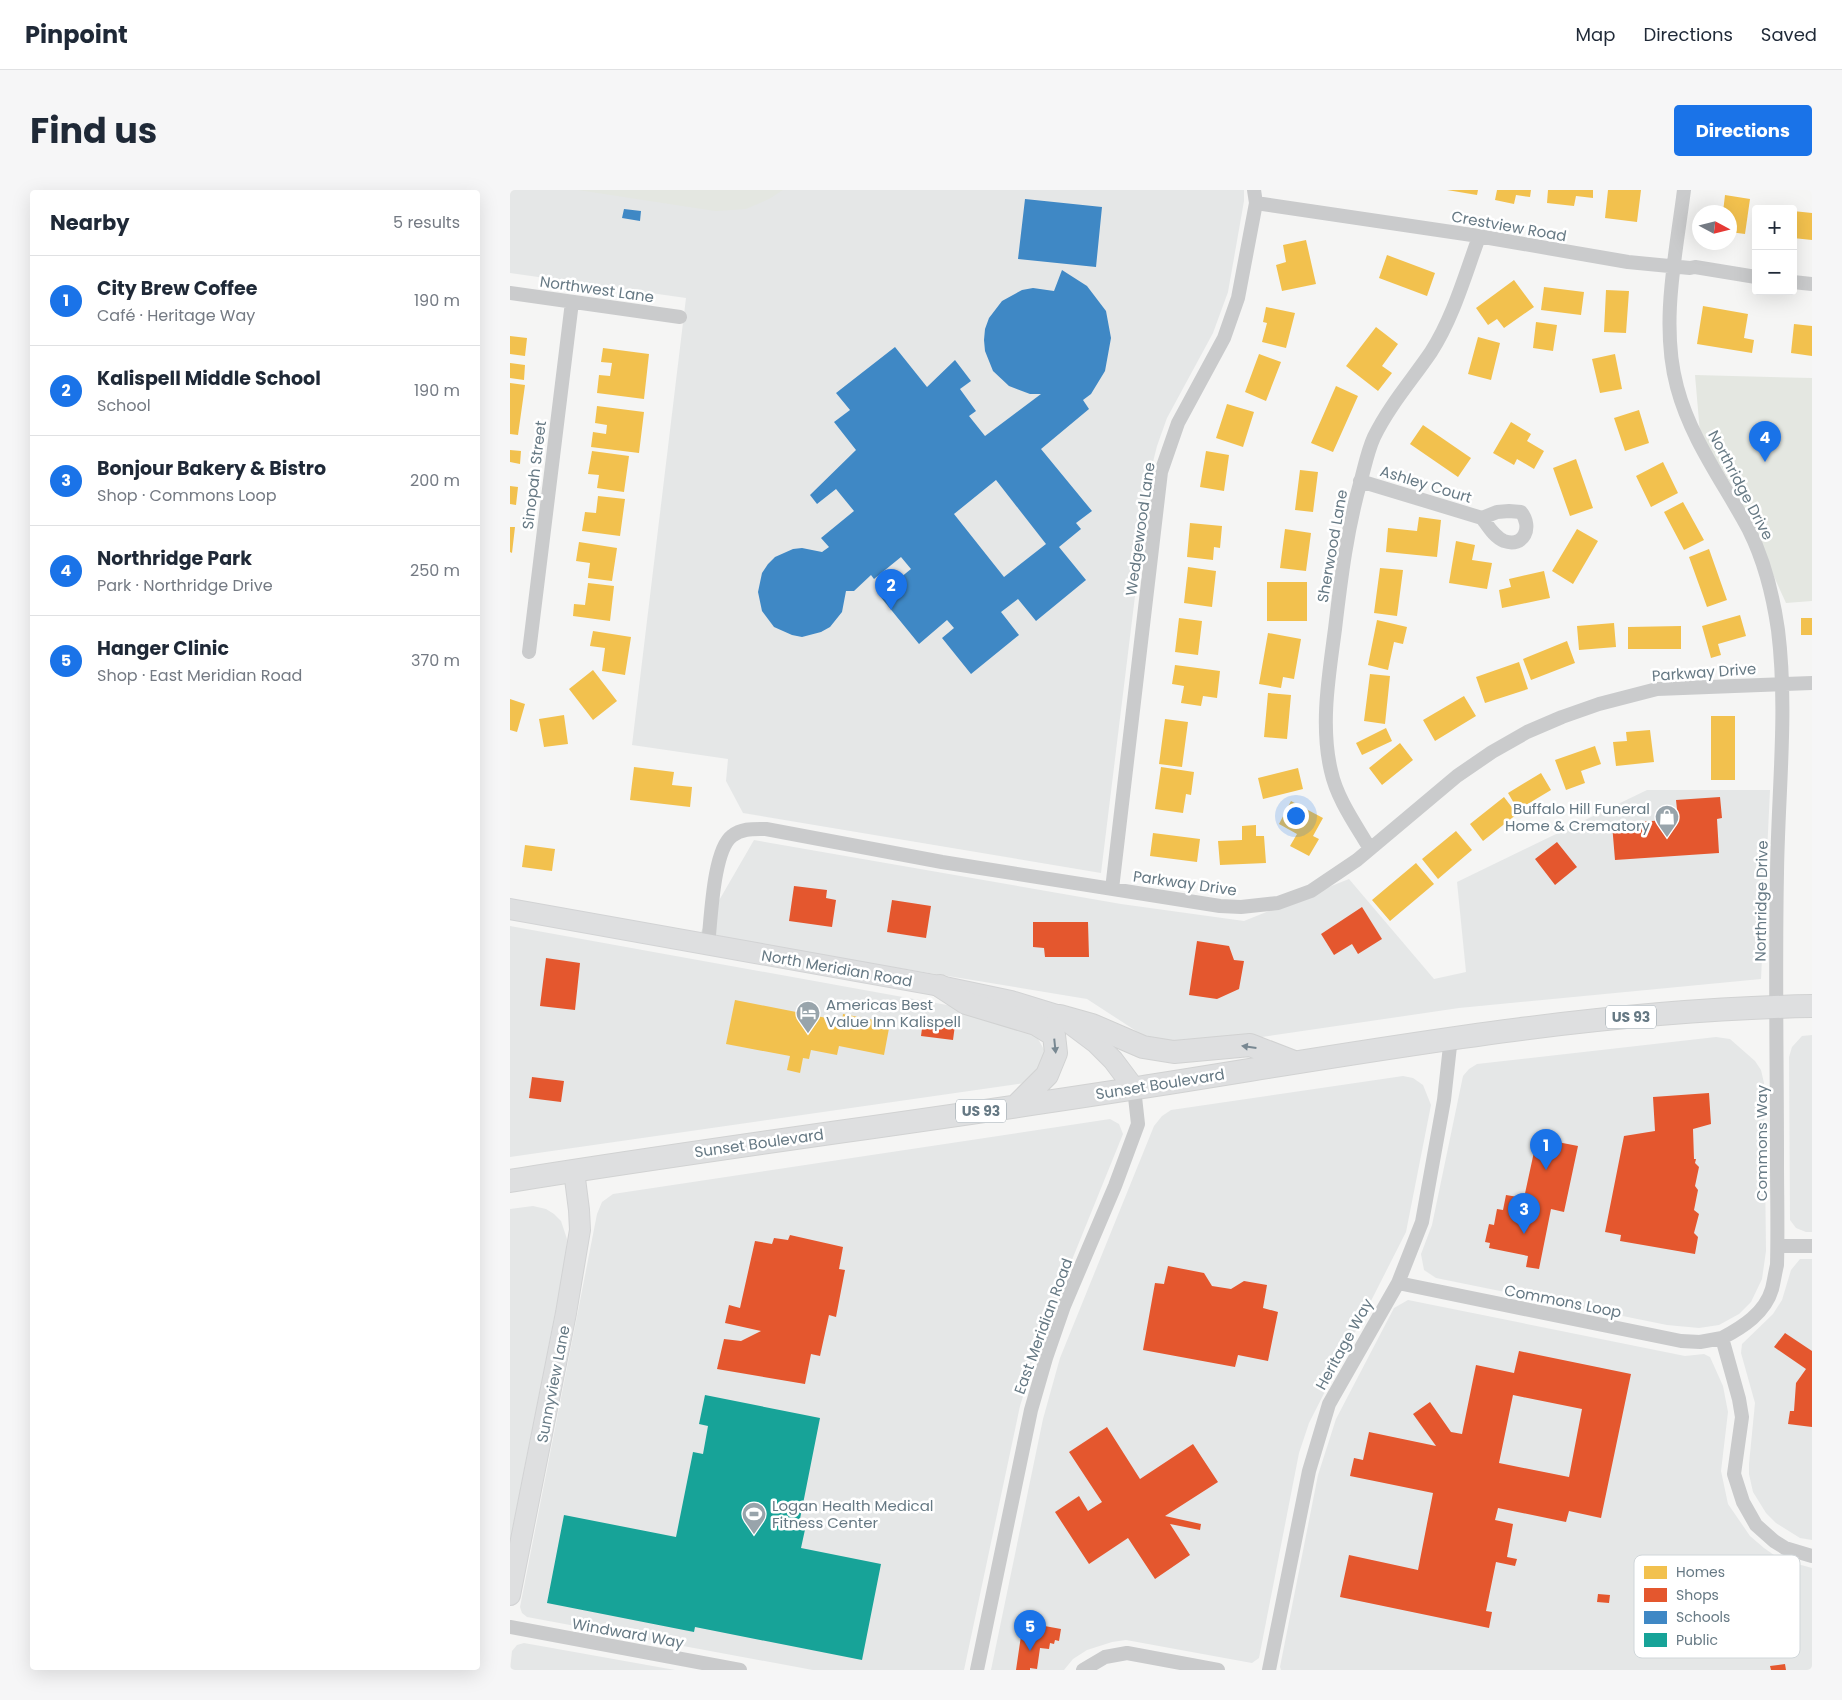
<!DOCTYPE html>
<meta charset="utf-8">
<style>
:root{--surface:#fff;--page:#f6f6f7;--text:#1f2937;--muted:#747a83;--line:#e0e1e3;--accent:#1a73e8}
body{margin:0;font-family:Poppins,sans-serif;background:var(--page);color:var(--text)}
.controls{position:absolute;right:15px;top:15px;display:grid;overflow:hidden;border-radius:5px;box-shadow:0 5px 20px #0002}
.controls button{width:45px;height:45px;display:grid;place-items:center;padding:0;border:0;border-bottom:1px solid var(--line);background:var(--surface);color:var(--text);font:25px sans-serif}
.compass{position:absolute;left:1182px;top:15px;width:45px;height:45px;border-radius:50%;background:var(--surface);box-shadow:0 5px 20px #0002;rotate:97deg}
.you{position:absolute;left:785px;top:625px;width:18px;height:18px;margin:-12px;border:4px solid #fff;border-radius:50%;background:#1a73e8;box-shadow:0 0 0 8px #1a73e833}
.badge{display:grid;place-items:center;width:32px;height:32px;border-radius:50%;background:var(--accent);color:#fff;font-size:16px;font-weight:700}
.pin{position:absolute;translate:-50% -41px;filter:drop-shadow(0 1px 2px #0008)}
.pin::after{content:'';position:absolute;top:26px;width:18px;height:15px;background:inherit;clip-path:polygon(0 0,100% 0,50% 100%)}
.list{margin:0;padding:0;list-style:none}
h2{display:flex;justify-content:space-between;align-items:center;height:65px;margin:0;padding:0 20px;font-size:21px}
h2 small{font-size:16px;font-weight:400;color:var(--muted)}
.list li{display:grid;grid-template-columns:32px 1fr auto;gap:15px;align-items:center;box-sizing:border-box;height:90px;padding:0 20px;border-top:1px solid var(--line)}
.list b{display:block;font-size:19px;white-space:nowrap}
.list p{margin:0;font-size:16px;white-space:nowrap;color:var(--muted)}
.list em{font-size:16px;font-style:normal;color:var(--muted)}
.map{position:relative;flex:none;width:1302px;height:1480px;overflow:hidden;border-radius:5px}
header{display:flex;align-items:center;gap:30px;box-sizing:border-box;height:70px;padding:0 25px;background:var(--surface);border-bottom:1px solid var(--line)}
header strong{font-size:24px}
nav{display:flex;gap:28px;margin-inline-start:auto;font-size:18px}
.intro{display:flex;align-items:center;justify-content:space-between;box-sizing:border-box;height:120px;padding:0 30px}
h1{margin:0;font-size:35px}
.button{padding:12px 22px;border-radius:5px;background:var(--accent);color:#fff;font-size:18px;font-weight:700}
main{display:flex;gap:30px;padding:0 30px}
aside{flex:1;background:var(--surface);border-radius:5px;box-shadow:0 5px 20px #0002}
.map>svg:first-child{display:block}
.built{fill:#e5e7e7}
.green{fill:#e4e7e1}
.homes{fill:#f2c14e}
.shops{fill:#e4572e;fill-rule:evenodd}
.schools{fill:#3f88c5;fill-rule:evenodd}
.public{fill:#17a398}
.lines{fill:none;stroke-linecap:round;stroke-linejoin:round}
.secondary-casing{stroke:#d2d3d4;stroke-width:22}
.primary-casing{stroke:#d1d2d2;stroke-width:24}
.street{stroke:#cacbcc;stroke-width:14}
.secondary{stroke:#dedfe0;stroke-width:20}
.primary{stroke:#dedfe0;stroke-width:22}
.oneway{fill:#788892}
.labels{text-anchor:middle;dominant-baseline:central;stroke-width:5;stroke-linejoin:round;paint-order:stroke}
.shield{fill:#fff;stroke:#94a1a9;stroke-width:1}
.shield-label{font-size:14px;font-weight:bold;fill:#667984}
.street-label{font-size:15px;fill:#667984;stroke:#fff}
.poi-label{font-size:15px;fill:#667984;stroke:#fff;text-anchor:start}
.key{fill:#fff;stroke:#d1d7da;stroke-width:1}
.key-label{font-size:14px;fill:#667984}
</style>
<header>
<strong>Pinpoint</strong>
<nav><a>Map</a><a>Directions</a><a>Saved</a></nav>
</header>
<div class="intro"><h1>Find us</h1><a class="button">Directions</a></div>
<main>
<aside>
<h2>Nearby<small>5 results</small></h2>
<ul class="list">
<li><span class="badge">1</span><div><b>City Brew Coffee</b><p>Café · Heritage Way</p></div><em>190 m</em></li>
<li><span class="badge">2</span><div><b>Kalispell Middle School</b><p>School</p></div><em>190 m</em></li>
<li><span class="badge">3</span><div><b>Bonjour Bakery &amp; Bistro</b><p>Shop · Commons Loop</p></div><em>200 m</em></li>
<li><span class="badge">4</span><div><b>Northridge Park</b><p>Park · Northridge Drive</p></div><em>250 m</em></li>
<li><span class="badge">5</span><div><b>Hanger Clinic</b><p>Shop · East Meridian Road</p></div><em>370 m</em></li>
</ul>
</aside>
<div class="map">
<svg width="1302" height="1480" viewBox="0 0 1302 1480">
<rect width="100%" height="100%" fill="#f5f5f4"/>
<!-- built -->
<path class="built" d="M0,0H734V11L718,102L703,143L657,228L647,256L640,284L591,683L233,623L216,591L218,569L122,555L176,108L0,83Z
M1137,600H1260L1251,789L949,818L657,861L577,809L189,745L244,650L611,714L734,731L839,689L924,789L956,782L947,692Z
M0,736L459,819L522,838L537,865L522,892L0,967Z
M1302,845V1042H1296L1286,1038L1280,1030L1279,867L1282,857L1292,846Z
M1206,847L1220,849L1245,871L1251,880L1254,893L1256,1061L1252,1089L1241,1112L1229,1124L1209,1135L1189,1138L1157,1135L926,1088L914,1080L911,1064L922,1035L953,886L959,879L967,874Z
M893,886L903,888L913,895L921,915L896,1042L799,1233L789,1263L749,1468L742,1473L616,1450L602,1452L577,1460L563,1469L554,1480H481L533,1229L550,1168L644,936L652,926L661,920Z
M600,929L609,934L613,944L536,1134L510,1216L454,1480H303L17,1427L12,1423L10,1417L87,1024L92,1012L103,1004Z
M23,1016L36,1019L44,1024L51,1031L57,1049L56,1068L0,1351V1019Z
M1290,1069H1302V1350L1290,1348L1266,1333L1256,1323L1243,1302L1239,1284V1274L1245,1213L1231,1163L1232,1154L1263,1124L1272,1110L1281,1080Z
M898,1110L1175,1166L1194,1164L1200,1167L1213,1196L1218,1222L1211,1281L1218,1314L1240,1346L1254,1358L1264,1365L1284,1373L1302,1378V1480H771L770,1477L808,1285L826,1229L884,1118Z
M14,1453L165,1480H0L2,1461L7,1455Z"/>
<!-- green -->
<path class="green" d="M68,0H273L259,9L236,19L205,21Z
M1185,185L1302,188V411L1276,413L1225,301L1190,243Z"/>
<!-- homes -->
<path class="homes" d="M937,0H968L967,5Z
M987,0H1021L1020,7L1006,5L1004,14L985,10Z
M1038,0H1083V8L1066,6L1064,16L1037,13Z
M1098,0H1131L1127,32L1095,28Z
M1215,5L1240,9L1235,44L1220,42V22H1213Z
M1283,21L1302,23V50L1283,48Z
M796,50L806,94L772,101L766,75L776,72L773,55Z
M877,65L925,83L917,106L869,88Z
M1004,90L1024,117L994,138L987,129L978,135L966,118Z
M1034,97L1074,102L1071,125L1031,120Z
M1096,100L1119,101L1116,143L1094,142Z
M1193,116L1238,124L1234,148L1244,150L1242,163L1187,154Z
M756,117L785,123L776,158L752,152L757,133L753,132Z
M1026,132L1047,135L1043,161L1023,158Z
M1284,134L1302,136V166L1281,163Z
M866,137L888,154L872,176L882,183L868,201L836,176Z
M0,146L17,148L15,166L0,164Z
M968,147L990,153L981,190L958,184Z
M93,158L139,164L134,209L87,203L89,185L100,186L102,173L91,172Z
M749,164L771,172L756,211L735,202Z
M1105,164L1112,199L1090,203L1082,169Z
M0,173L15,175L14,190L0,188Z
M0,193L15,195L8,245L0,244Z
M826,196L848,206L823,262L801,253Z
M717,214L744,222L733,257L706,248Z
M87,216L134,222L129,263L81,257L83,242L96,244L97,235L85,233Z
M1129,220L1139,253L1115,261L1104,228Z
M1001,232L1021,244L1017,251L1034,261L1024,279L1007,269L1004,275L983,263Z
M913,235L961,268L948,287L900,254Z
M0,260L11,261L10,274L0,272Z
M82,261L119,266L114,302L87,298L89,285L78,284Z
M696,261L719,265L714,301L690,297Z
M1066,269L1083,318L1060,326L1043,278Z
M1153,272L1168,303L1141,317L1126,286Z
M790,280L808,282L803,322L785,320Z
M0,296L8,297L6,315L0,314Z
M88,306L115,309L110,346L72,341L75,322L86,323Z
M1173,312L1194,350L1174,360L1154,322Z
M909,327L931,330L927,367L876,362L878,338L907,341Z
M680,333L712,336L710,358L704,357L703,370L677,367Z
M0,337H5L2,363L0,362Z
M775,339L801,343L796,381L770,378Z
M1067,339L1088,351L1063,394L1042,381Z
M946,351L965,355L962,370L982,373L977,399L939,393Z
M69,352L107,358L102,391L78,388L80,373L66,371Z
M1199,359L1217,410L1197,417L1179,367Z
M678,377L706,381L702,417L674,413Z
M870,378L893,380L887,426L864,423Z
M1034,381L1040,408L992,418L989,400L1001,397L999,389Z
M757,392H797V431H757Z
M78,393L104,396L100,431L63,426L64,414L75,415Z
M1230,425L1236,446L1208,454L1211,465L1201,468L1192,436Z
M669,428L692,431L688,465L665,462Z
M1291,428H1302V445H1291Z
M867,430L897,437L893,454L884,452L878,480L858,475Z
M1104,433L1106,457L1069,460L1067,436Z
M1171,436V459H1118V437Z
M83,441L121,447L115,485L92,481L95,458L80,456Z
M758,443L791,449L784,489L773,487L771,498L749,494Z
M1057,451L1065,473L1021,490L1013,469Z
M1009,472L1018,499L975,513L966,487Z
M665,475L710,481L707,508L693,506L691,516L671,513L674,496L662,494Z
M83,480L107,511L83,530L59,499Z
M860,484L880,486L875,534L854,531Z
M758,503L781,505L777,549L754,547Z
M954,506L966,526L925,551L913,530Z
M0,509L15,514L7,542L0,540Z
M54,525L58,554L34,557L29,529Z
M1201,526H1225V590H1201Z
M655,529L678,532L672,577L649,574Z
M876,538L882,551L852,565L846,553Z
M1140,540L1144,572L1106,576L1103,552L1117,551L1116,542Z
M890,553L903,570L872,595L859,578Z
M1085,556L1091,574L1071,581L1075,593L1056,600L1045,570Z
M124,577L164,582L162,595L182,597L180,617L120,610Z
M651,577L684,582L681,605L676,604L673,623L645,619Z
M788,578L793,599L753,609L748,588Z
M1031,583L1041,600L1008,620L998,603Z
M994,607L1007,624L973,651L960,634Z
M781,611L813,628L803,646L809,649L799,666L780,656L787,644L769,634Z
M746,635V646H754L756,673L710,675L708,651L732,650V636Z
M946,641L962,660L928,689L912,669Z
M643,643L690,649L687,672L640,666Z
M15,655L45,659L42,681L12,677Z
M906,673L924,694L880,731L862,710Z
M225,810L332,831L333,824L380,833L374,865L329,856L327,865L301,860L299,869L293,868L290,883L277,880L280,866L216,854Z"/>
<!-- shops -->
<path class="shops" d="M1210,607L1212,628L1207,629L1209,663L1105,670L1102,634L1168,629L1166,610Z
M1047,652L1067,677L1045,695L1025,669Z
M284,696L317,700L316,708L326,710L322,737L279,731Z
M382,710L421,716L416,748L377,742Z
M852,717L872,749L848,764L842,754L824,765L811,744Z
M523,732H578L579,767H535L534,758L523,757Z
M687,751L719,756L724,770L734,771L729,799L707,809L679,805Z
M36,768L70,773L65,820L30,816Z
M413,831L445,835L443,850L411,846Z
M22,887L54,891L51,912L19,908Z
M1199,903L1201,934L1183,939L1184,969H1186L1185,973L1189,977L1185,996L1188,1000L1184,1020L1189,1024L1184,1043L1188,1047L1185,1064L1110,1051L1111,1045L1095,1042L1114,946L1145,941L1143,907Z
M1027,948L1068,956L1054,1022L1041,1019L1029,1079L1016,1077L1018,1066L979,1058L980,1053L975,1052L979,1034L984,1035L987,1019L993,1020L996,1005L1014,1008Z
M280,1045L333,1057L329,1079L335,1080L326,1127L319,1125L310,1166L301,1164L295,1194L207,1179L214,1149L231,1151L251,1141L215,1133L219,1115L230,1118L245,1051L262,1054L264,1048L278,1050Z
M658,1076L694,1083L702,1096L721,1099L734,1091L757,1095L753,1118L768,1122L758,1171L728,1165L725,1177L633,1160L645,1093L654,1094Z
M1275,1143L1302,1161V1237L1278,1234L1280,1221H1284L1286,1193L1296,1179L1264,1157Z
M1009,1161L1121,1184L1091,1328L1059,1321L1056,1332L988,1318L985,1330L1003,1334L997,1367L1007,1369L1005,1376L986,1372L976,1421L982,1422L979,1438L830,1407L839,1365L908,1380L923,1303L840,1286L844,1268L853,1270L859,1242L926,1256L903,1224L920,1212L941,1242L952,1244L966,1175L1004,1183ZM1003,1205L1072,1219L1059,1287L989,1273Z
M597,1237L630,1289L683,1254L708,1292L655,1326L691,1334L690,1340L660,1334L680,1365L645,1389L618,1348L579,1374L545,1322L569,1306L578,1321L592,1312L559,1262Z
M1088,1404L1100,1405L1099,1413L1087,1412Z
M513,1432L551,1439L549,1451L545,1450L544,1454L540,1453L539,1459L530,1458L527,1479L520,1478V1480H506Z
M1275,1474L1276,1480H1261L1260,1476Z"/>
<!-- schools -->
<path class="schools" d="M515,9L592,17L586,77L508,69Z
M114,19L131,21L130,31L112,28Z
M552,80L577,96L596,121L601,148L595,181L581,204L573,210L579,219L531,259L582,321L566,333L571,339L549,357L576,390L526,431L508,409L491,422L509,445L461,484L432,448L444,438L437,430L409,454L369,405L401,379L391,367L364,389L361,385L344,401H336L332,422L320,437L311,442L292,447L282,445L264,437L252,421L248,402L252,383L258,374L265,367L283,359L292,358L312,362L319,357L311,348L344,321L326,299L307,314L300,305L346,260L324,232L340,220L326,203L385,157L417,197L445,170L461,191L450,199L466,221L459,226L475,246L531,204H520L499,196L483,181L475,161L474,150L475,139L479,128L492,111L512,100L523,98L544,101ZM486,290L536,354L494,387L444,324Z"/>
<!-- public -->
<path class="public" d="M195,1205L310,1228L289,1334L296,1335L291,1358L371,1374L352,1470L185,1437L184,1442L37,1413L54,1325L166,1347L183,1262L193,1264L198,1236L189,1234Z"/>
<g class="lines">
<defs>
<path id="secondary" d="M0,719L430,796L501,811L550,826L586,853L603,870L624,898
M0,1405L56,1123L70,1040L69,1020L64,981"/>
<path id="primary" d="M430,796L456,813L526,834L544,845L546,863L537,885L506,916
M550,826L582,835L633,857L664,862L740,855L784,872
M0,991C209,957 418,931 627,898C851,863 1075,820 1302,816"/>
</defs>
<!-- secondary casing -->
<use href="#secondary" class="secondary-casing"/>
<!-- primary casing -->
<use href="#primary" class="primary-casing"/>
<!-- street -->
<path class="street" d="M1174,0C1166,64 1150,134 1167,197C1181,250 1214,293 1239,340C1255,372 1263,405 1268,440C1278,520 1268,603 1267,683C1265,779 1267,874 1267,970C1267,1005 1268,1040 1267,1075C1265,1083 1264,1091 1262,1099C1255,1123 1233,1137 1212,1148L1229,1209L1232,1227L1224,1284L1233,1312L1246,1335L1264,1351L1275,1358L1302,1366
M746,13L962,45L1118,72L1180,78L1185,77L1246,87
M1283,92L1302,94
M0,103L170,127
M850,291L972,328
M999,321L1011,322C1023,337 1014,358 994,351C984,347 978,336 972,328L987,322Z
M19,462L62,112
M860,659C846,635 827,609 821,581C810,535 819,485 825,439C831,388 837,339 851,290C855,275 858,260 864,247C879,216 902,190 921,162C943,128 955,85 969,47
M602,699L651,282L668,233L714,148L728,108L746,13L744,0
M198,755C201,730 203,660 222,646C232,638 244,639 256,639L432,672L710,716L731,717L768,713L801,701L847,670L947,586L982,562L1017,542L1052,527L1089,514L1147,499L1302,493
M1268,1056H1302
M888,1093L1171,1151L1190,1152L1212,1148
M0,1437L230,1480
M467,1480L521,1220L536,1168L554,1116L605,996L628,934L624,898
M573,1480L595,1467L617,1463L708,1480
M759,1480L799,1281L819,1214L888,1093L912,1032L934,910L941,847"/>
<!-- secondary -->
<use href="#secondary" class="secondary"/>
<!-- primary -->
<use href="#primary" class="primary"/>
</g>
<!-- one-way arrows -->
<defs><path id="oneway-solid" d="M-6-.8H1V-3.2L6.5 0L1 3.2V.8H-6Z" transform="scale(1.25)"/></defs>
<g class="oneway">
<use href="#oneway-solid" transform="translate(545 856) rotate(84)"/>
<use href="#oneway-solid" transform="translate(739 857) rotate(-172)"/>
</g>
<!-- icons -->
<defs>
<symbol id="shop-pin" viewBox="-11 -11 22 30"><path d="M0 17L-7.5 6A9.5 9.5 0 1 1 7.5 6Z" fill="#98a4ab" stroke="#fff"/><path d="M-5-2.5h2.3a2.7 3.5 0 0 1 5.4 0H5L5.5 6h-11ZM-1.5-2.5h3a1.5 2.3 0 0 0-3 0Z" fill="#fff"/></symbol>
<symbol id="hotel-pin" viewBox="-11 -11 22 30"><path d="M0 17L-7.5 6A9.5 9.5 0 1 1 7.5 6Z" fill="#98a4ab" stroke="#fff"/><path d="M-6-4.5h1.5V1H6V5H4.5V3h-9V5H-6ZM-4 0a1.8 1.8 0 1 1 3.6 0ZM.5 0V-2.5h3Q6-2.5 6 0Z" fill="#fff"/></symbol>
<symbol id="stadium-pin" viewBox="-11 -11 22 30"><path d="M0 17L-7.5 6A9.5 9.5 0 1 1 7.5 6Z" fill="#98a4ab" stroke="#fff"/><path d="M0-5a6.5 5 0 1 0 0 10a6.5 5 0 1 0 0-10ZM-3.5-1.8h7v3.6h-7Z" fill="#fff"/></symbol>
</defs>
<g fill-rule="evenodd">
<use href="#shop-pin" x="1143" y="613" width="28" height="38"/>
<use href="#hotel-pin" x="284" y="809" width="28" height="38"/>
<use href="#stadium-pin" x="230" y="1310" width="28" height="38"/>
</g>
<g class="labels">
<!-- shield labels -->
<g class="shield">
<rect x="1096" y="815.5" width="50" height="23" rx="4"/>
<rect x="446" y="909.5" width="50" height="23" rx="4"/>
</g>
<g class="shield-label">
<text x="1121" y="827">US 93</text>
<text x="471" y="921">US 93</text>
</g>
<!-- street labels -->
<g class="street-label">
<text transform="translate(999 36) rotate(10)">Crestview Road</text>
<text transform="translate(87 99) rotate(8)">Northwest Lane</text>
<text transform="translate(24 285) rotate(-83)">Sinopah Street</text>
<text transform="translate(916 294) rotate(17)">Ashley Court</text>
<text transform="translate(1231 295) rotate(62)">Northridge Drive</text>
<text transform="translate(630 339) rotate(-82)">Wedgewood Lane</text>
<text transform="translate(822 356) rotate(-80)">Sherwood Lane</text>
<text transform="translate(1194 482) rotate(-4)">Parkway Drive</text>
<text transform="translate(675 693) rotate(8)">Parkway Drive</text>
<text transform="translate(1251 711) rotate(-89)">Northridge Drive</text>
<text transform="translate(327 778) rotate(10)">North Meridian Road</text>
<text transform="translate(650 894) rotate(-9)">Sunset Boulevard</text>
<text transform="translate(249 953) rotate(-8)">Sunset Boulevard</text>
<text transform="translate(1251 953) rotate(-90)">Commons Way</text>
<text transform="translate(1053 1111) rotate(11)">Commons Loop</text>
<text transform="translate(533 1136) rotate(-70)">East Meridian Road</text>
<text transform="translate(834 1154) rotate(-61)">Heritage Way</text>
<text transform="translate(43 1194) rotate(-79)">Sunnyview Lane</text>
<text transform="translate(118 1443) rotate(10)">Windward Way</text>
</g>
<!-- poi labels -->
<g class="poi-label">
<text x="1140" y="618" text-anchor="end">Buffalo Hill Funeral<tspan x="1140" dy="17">Home &amp; Crematory</tspan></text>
<text x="316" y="814">Americas Best<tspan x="316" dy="17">Value Inn Kalispell</tspan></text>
<text x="262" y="1315">Logan Health Medical<tspan x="262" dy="17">Fitness Center</tspan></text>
</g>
</g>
<!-- legend -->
<rect x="1124" y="1365" width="166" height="103" rx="8" class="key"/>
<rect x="1134" y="1376" width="23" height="13" fill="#f2c14e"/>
<rect x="1134" y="1398" width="23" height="14" fill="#e4572e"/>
<rect x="1134" y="1421" width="23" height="13" fill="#3f88c5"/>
<rect x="1134" y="1443" width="23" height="14" fill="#17a398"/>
<g class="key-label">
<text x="1166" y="1387">Homes</text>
<text x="1166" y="1410">Shops</text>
<text x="1166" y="1432">Schools</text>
<text x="1166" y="1455">Public</text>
</g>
</svg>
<div class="controls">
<button>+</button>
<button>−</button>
</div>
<svg class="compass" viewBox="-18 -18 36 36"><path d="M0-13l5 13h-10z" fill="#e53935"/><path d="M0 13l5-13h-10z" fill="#747a83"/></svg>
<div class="you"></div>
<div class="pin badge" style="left:1036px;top:980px">1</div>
<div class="pin badge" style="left:381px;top:420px">2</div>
<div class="pin badge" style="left:1014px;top:1044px">3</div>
<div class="pin badge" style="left:1255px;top:272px">4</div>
<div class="pin badge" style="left:520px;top:1461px">5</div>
</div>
</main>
